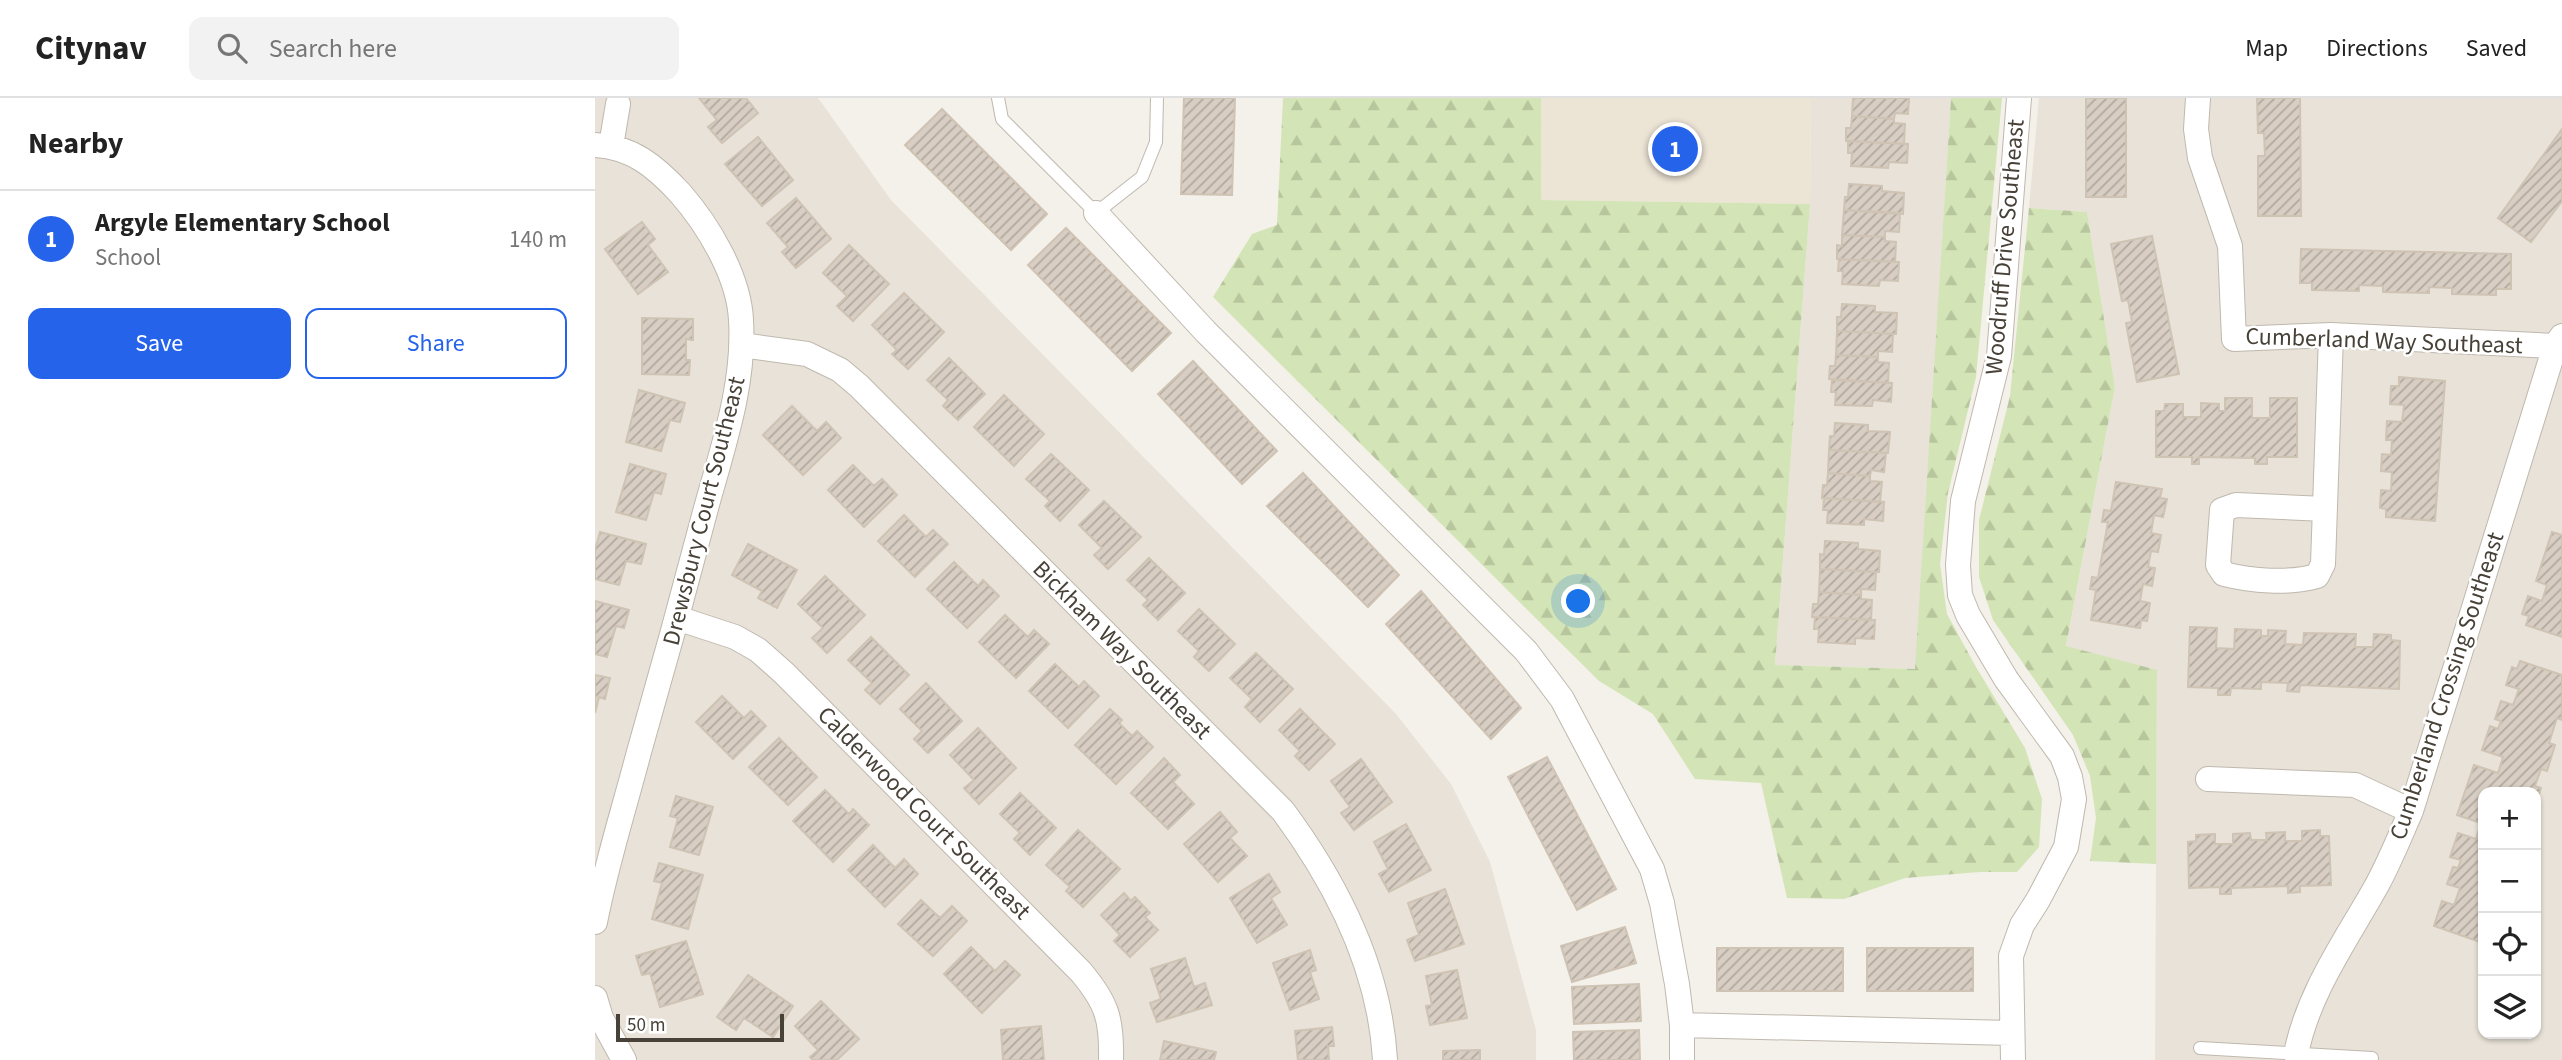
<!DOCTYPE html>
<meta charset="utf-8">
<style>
:root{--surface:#fff;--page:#f2f2f2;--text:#222;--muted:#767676;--line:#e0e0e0;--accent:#2563eb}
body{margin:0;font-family:"Source Sans 3",sans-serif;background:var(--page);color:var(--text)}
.controls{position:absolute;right:21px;bottom:21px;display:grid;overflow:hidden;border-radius:14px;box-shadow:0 2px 5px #0004}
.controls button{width:63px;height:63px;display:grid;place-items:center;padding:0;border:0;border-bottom:2px solid var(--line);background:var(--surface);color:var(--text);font:35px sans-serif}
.scale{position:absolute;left:21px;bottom:18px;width:168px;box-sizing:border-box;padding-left:7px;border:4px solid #484138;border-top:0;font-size:19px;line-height:24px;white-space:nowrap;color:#484138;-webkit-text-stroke:5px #fff;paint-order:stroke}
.you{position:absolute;left:984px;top:504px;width:24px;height:24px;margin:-18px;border:5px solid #fff;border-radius:50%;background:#1a73e8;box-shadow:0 0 0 10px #1a73e833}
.badge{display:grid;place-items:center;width:46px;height:46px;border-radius:50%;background:var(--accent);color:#fff;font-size:23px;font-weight:700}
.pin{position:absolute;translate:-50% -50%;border:4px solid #fff;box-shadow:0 2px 7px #0006}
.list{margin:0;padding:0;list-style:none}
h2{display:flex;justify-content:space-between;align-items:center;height:91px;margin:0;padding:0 28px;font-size:30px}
h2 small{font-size:23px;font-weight:400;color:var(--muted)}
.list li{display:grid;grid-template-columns:46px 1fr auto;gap:21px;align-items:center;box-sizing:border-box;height:98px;padding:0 28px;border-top:2px solid var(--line)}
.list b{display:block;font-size:26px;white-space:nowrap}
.list p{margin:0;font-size:23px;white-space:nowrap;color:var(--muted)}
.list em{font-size:23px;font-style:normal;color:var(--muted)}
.actions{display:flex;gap:14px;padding:21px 28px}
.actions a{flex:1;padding:16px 0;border:2px solid var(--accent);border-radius:14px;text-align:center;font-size:24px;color:var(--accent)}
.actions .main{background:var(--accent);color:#fff}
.icon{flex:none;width:38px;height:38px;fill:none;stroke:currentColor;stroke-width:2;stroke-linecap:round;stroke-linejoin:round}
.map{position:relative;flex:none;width:1967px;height:962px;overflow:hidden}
header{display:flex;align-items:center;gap:42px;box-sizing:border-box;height:98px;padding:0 35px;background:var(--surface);border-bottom:2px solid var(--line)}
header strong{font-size:33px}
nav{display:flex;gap:38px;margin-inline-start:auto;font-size:24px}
.search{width:490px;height:63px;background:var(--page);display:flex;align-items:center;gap:18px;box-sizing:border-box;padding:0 24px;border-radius:14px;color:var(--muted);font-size:26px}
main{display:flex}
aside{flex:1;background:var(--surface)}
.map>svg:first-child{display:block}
.residential{fill:#e8e2d8;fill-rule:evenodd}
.education{fill:#ece4d5}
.forest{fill:url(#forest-firs)}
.building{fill:url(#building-hatch);stroke:#cfc3b4;stroke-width:2}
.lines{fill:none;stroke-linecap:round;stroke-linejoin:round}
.service-casing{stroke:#bfb8ad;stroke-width:14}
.minor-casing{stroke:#bfb8ad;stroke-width:26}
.service{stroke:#fff;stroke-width:12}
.minor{stroke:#fff;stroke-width:24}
.labels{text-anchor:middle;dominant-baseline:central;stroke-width:5;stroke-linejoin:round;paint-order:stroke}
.street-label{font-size:24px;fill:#484138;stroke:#fff}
</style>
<header>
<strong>Citynav</strong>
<div class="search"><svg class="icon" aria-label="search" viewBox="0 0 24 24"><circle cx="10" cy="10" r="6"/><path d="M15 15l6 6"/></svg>Search here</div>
<nav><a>Map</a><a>Directions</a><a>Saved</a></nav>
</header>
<main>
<aside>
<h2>Nearby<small></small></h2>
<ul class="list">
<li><span class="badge">1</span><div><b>Argyle Elementary School</b><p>School</p></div><em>140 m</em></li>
</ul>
<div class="actions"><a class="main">Save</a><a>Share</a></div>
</aside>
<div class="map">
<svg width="1967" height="962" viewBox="0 0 1967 962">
<defs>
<pattern id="forest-firs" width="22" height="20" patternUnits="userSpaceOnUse" patternTransform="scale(1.75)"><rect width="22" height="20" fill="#d3e5b6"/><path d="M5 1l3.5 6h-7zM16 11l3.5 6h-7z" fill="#b7c69d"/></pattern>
<pattern id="building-hatch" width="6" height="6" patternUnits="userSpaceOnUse" patternTransform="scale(1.75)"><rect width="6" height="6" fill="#d8cec3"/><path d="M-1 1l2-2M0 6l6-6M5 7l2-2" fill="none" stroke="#b1a99f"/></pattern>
</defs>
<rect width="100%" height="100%" fill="#f4f0ea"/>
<!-- residential -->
<path class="residential" d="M0,0H223L296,102L801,616L856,686L895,764L941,932V962H0Z
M1216,0H1356L1321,571L1180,567L1215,106Z
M1444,0H1967V962H1560L1562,573L1471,549L1520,289L1492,114L1434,110ZM1888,694H1941V936H1888Z"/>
<!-- education -->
<path class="education" d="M946,0H1216L1215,106L946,102Z"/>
<!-- forest -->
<path class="forest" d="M688,0H946V102L1215,106L1180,567L1320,571L1356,0H1407L1381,279L1353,395L1345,466L1352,516L1381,569L1430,650L1447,701L1444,749L1422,774H1385L1310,780L1249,801L1192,800L1166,685L1100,681L1058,616L1004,583L618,199L657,136L682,127Z
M1434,110L1492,114L1520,289L1471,548L1562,572L1561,766L1495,763L1501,720L1495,678L1478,637L1398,522L1384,479V422L1415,298Z"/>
<!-- building -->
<path class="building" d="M104,0H151L163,15L127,45L113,29L122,22Z
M589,0H640L637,97L586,96Z
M1258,0H1314L1313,16L1300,15L1299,21L1257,18Z
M1491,0H1531V99H1491Z
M1662,0H1705L1706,118H1663V58H1670L1669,35H1663Z
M347,11L452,116L416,152L310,47Z
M1257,18L1299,21V25L1310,26L1309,46L1251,43V30H1256Z
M1967,31V103L1936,144L1903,120Z
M163,39L198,82L167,108L130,66Z
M1253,43L1313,46L1312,65L1294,64L1293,70L1256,68L1257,55H1253Z
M1254,86L1287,88V93L1309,95L1308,116L1249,112L1250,99H1253Z
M201,100L236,141L201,170L187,154L193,149L172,125Z
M1249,112L1305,115L1304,134L1290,133V139L1247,137Z
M47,124L60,141L53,147L73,174L43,196L10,151Z
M471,130L576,235L537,273L433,167Z
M1247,137L1290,139V143L1301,144L1300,164L1242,161V147L1247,148Z
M1557,138L1584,276L1542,284L1531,225L1537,224L1533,202L1527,203L1516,146Z
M254,147L294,186L258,223L242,208L252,198L228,175Z
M1706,151L1916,156V191H1901V197L1857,196V190L1834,189V195L1788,194V188L1764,187V193L1717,192V185H1705Z
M1244,161L1304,164L1303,183L1285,182L1284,188L1247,186L1248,173H1243Z
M309,195L349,234L313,271L297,256L302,252L277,227Z
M1247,206L1280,208V214L1302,215L1301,236L1242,233V219H1246Z
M47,220L98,221V242L91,241V262H95L94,277L47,276Z
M1242,233L1298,236L1297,254L1283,253V259L1241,257Z
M1241,257L1283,259V264L1294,265L1293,285L1234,281L1235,268H1240Z
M354,260L390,296L363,322L348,308L353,302L332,282Z
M598,263L682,353L647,386L563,296Z
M1804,279L1850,283L1840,423L1791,419V411L1785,410L1786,392L1796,393L1797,374L1786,373L1787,356L1796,357L1797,342H1791L1792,323L1807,324L1809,307L1795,306L1796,288H1804Z
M1237,282L1297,285L1296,304L1278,302L1277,308L1240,307L1241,294H1236Z
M44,292L90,305L85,324L75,322L66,353L31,344Z
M409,297L449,336L419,368L379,329Z
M1630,300H1657V320H1675V300H1702V359H1672V366H1660V360L1604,359V366H1597V359H1561V313H1569L1570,306H1588V319H1606V305L1624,306V313H1630Z
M197,308L222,333L231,324L246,340L208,377L168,337Z
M1240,325L1273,327V333L1295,334L1293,355L1234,352L1235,338H1239Z
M1234,352L1291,355L1289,374L1276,372L1275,378L1233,375Z
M456,356L494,392L465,423L450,408L455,403L431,381Z
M35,366L71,376L66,396L59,394L51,422L21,414Z
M258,367L279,388L287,381L302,397L269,429L233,392Z
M708,375L804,477L773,509L672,408Z
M1233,375L1275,378V383L1287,384L1285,404L1227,400L1228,387H1232Z
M1521,384L1567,391L1565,400L1572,401L1568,419L1559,417L1556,435L1566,437L1563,454L1556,453L1553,469L1560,470L1557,488L1548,486L1545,503L1555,505L1552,523L1546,522L1545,530L1496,522L1501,492L1495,491L1497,479L1503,480L1513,424H1507L1509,412L1516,413Z
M1229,400L1289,404L1288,423L1269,421V427L1232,425L1233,412H1228Z
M509,403L546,439L513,471L499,457L507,450L484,427Z
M309,417L331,439L338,432L353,446L320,479L283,443Z
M5,434L51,446L46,466L31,463L24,487L0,481V452Z
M1957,434L1967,437V539L1931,527L1934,518L1927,516L1933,498L1947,503L1952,487L1941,483Z
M1230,443L1263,445V451L1285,453L1284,474L1225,471V456L1229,457Z
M153,446L202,472L182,510L163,500L167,493L137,477Z
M554,460L590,495L563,522L548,507L553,502L532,482Z
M359,464L383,488L388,482L404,498L372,530L332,491Z
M1225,471L1281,474L1280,492L1266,491V497L1224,494Z
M230,478L270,517L232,555L217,540L228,530L203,506Z
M826,493L926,610L896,641L791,526Z
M1224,494L1266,497V501L1277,502L1276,522L1217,519L1218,506H1223Z
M0,503L34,512L29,530L21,528L12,559L0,556Z
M604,511L640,546L614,573L599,559L604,553L583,533Z
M410,517L433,539L439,532L454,546L421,580L384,544Z
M1220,519L1280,522L1279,541L1260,540V546L1223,544L1224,531H1219Z
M1595,529L1622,530L1621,550L1639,551L1640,531L1666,532V538H1673V532L1691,533L1690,546L1708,547L1709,535L1761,536L1760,549H1778L1779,536L1796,537V542L1805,543L1804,591L1705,587L1704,594L1692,593L1693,585L1666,584V591L1636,590L1635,597H1623V590L1593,589Z
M276,539L314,577L285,606L270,592L277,585L253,562Z
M661,555L698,591L665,624L650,609L657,601L635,580Z
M1925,563L1967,577V622L1962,620L1954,645L1960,647L1952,673L1946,671L1940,688L1946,690L1941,706V694H1888V845L1839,828L1847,803L1859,807L1865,790L1852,786L1858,769L1863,770L1866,762L1855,759L1863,735L1881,741L1886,725L1862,717L1879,667L1903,675L1908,659L1887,652L1895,628L1903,631L1906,623L1900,621L1906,603L1918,607L1924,591L1911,587L1917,569L1922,571Z
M460,566L484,589L489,583L504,598L473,630L434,593Z
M0,577L15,580L10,601L4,599L0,615Z
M331,585L367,623L333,655L319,641L327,633L305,611Z
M127,598L149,620L156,613L171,628L138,661L101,624Z
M515,611L527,622L524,625L537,638L542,633L558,649L521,686L480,647Z
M705,611L740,646L714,672L700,658L705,653L684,632Z
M383,630L421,670L384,706L369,690L379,682L355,657Z
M184,640L222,679L193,707L154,669Z
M952,659L1021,791L982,812L913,679Z
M569,660L585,677L578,684L599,706L573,731L536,695Z
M766,661L797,704L759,732L746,715L755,709L736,683Z
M230,692L254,716L258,711L274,727L238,764L198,723Z
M425,695L461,730L435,757L419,741L425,735L405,716Z
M81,698L118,709L104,757L75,749L83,720L75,718Z
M625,714L642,734L635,740L652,758L623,784L589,746Z
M811,726L836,772L794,794L784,776L793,771L779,744Z
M483,732L525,771L488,809L471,793L475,789L451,767Z
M1725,732V738H1734L1736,787L1705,788V794L1693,795V788L1636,790V796H1625V789L1594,790L1593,744L1601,743V737L1620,736V746H1638V736L1655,735L1656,742H1672L1671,735L1690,734V743H1707V733Z
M278,747L300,770L309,761L323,776L290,809L253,772Z
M64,765L108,777L93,831L57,821L67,785L59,783Z
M674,776L685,794L676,800L692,827L662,845L635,800Z
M850,791L869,846L820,863L812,842L824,837L813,805Z
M529,795L536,803L540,799L555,815L550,819L563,832L535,859L519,843L525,837L506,817Z
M326,802L345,820L357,808L372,823L338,858L303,826Z
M1030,829L1041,865L977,884L966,848Z
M91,843L108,896L65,909L55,875L47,877L41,858Z
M376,849L400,873L410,863L425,877L387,915L349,876Z
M1122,850H1248V893H1122Z
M1272,850H1378V893H1272Z
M715,852L721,872L715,874L724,901L695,912L678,865Z
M590,860L599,889L610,885L617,907L562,924L555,905L566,901L556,871Z
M862,872L872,920L835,927L831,908L837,907L831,878Z
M153,877L198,908L178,939L149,920L141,932L122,919Z
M1044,886L1046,923L979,926L977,889Z
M226,903L264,941L242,962H218L215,959L223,952L200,928Z
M446,928L449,962H408L406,932Z
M737,929L739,948H733L734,962H703L700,933Z
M1044,932L1045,962H979L978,934Z
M569,943L621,954L619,962H565Z
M885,952V962H848V953Z"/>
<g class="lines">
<defs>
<path id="service" d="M403,0L407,21L501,115L547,79L561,44L562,0
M1605,950L1777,960"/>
<path id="minor" d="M1603,0L1601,31L1605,60L1635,148L1639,241L1736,237L1960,248L1967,238
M0,47C37,49 60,68 85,95C113,127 144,178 146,222C150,288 127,351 110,414C89,494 67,574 44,654C29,711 11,767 0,824
M16,48L23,6
M501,115L611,234L931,553L967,601L1057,771L1067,805L1082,886L1087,927V962
M147,247L212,256L245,272L264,288L688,713C742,786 785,870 790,962
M1730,411L1641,407L1627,412L1623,467L1629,476C1656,483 1694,486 1722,478L1728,466L1736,237
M82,520L140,539L163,552L189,575L486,874C512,905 517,921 516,962
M1613,681L1760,687L1816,713
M0,900L6,920L29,962
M1087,927L1416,935
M1701,956C1713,894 1752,841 1782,787C1795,763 1805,738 1816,713L1960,248
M1418,962L1416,858L1427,827L1443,802L1471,749L1479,701L1475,679L1467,658L1411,581L1373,517L1365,497L1363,467L1368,403L1404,258L1424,0"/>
</defs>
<!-- service casing -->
<use href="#service" class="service-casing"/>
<!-- minor casing -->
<use href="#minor" class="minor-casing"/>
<!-- service -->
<use href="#service" class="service"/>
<!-- minor -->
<use href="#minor" class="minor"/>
</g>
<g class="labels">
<!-- street labels -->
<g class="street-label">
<text transform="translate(1410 149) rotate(-85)">Woodruff Drive Southeast</text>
<text transform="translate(1789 243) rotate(2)">Cumberland Way Southeast</text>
<text transform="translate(109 413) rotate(-76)">Drewsbury Court Southeast</text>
<text transform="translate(527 552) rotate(45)">Bickham Way Southeast</text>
<text transform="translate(1852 588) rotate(-72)">Cumberland Crossing Southeast</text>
<text transform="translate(329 715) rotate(45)">Calderwood Court Southeast</text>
</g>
</g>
</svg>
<div class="controls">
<button>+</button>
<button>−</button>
<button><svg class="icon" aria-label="locate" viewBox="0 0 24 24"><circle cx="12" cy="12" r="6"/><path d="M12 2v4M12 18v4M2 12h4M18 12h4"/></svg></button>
<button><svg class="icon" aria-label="layers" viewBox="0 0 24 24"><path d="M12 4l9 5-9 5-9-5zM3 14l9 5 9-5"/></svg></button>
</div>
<div class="scale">50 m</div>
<div class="you"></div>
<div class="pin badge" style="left:1080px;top:51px">1</div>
</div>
</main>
